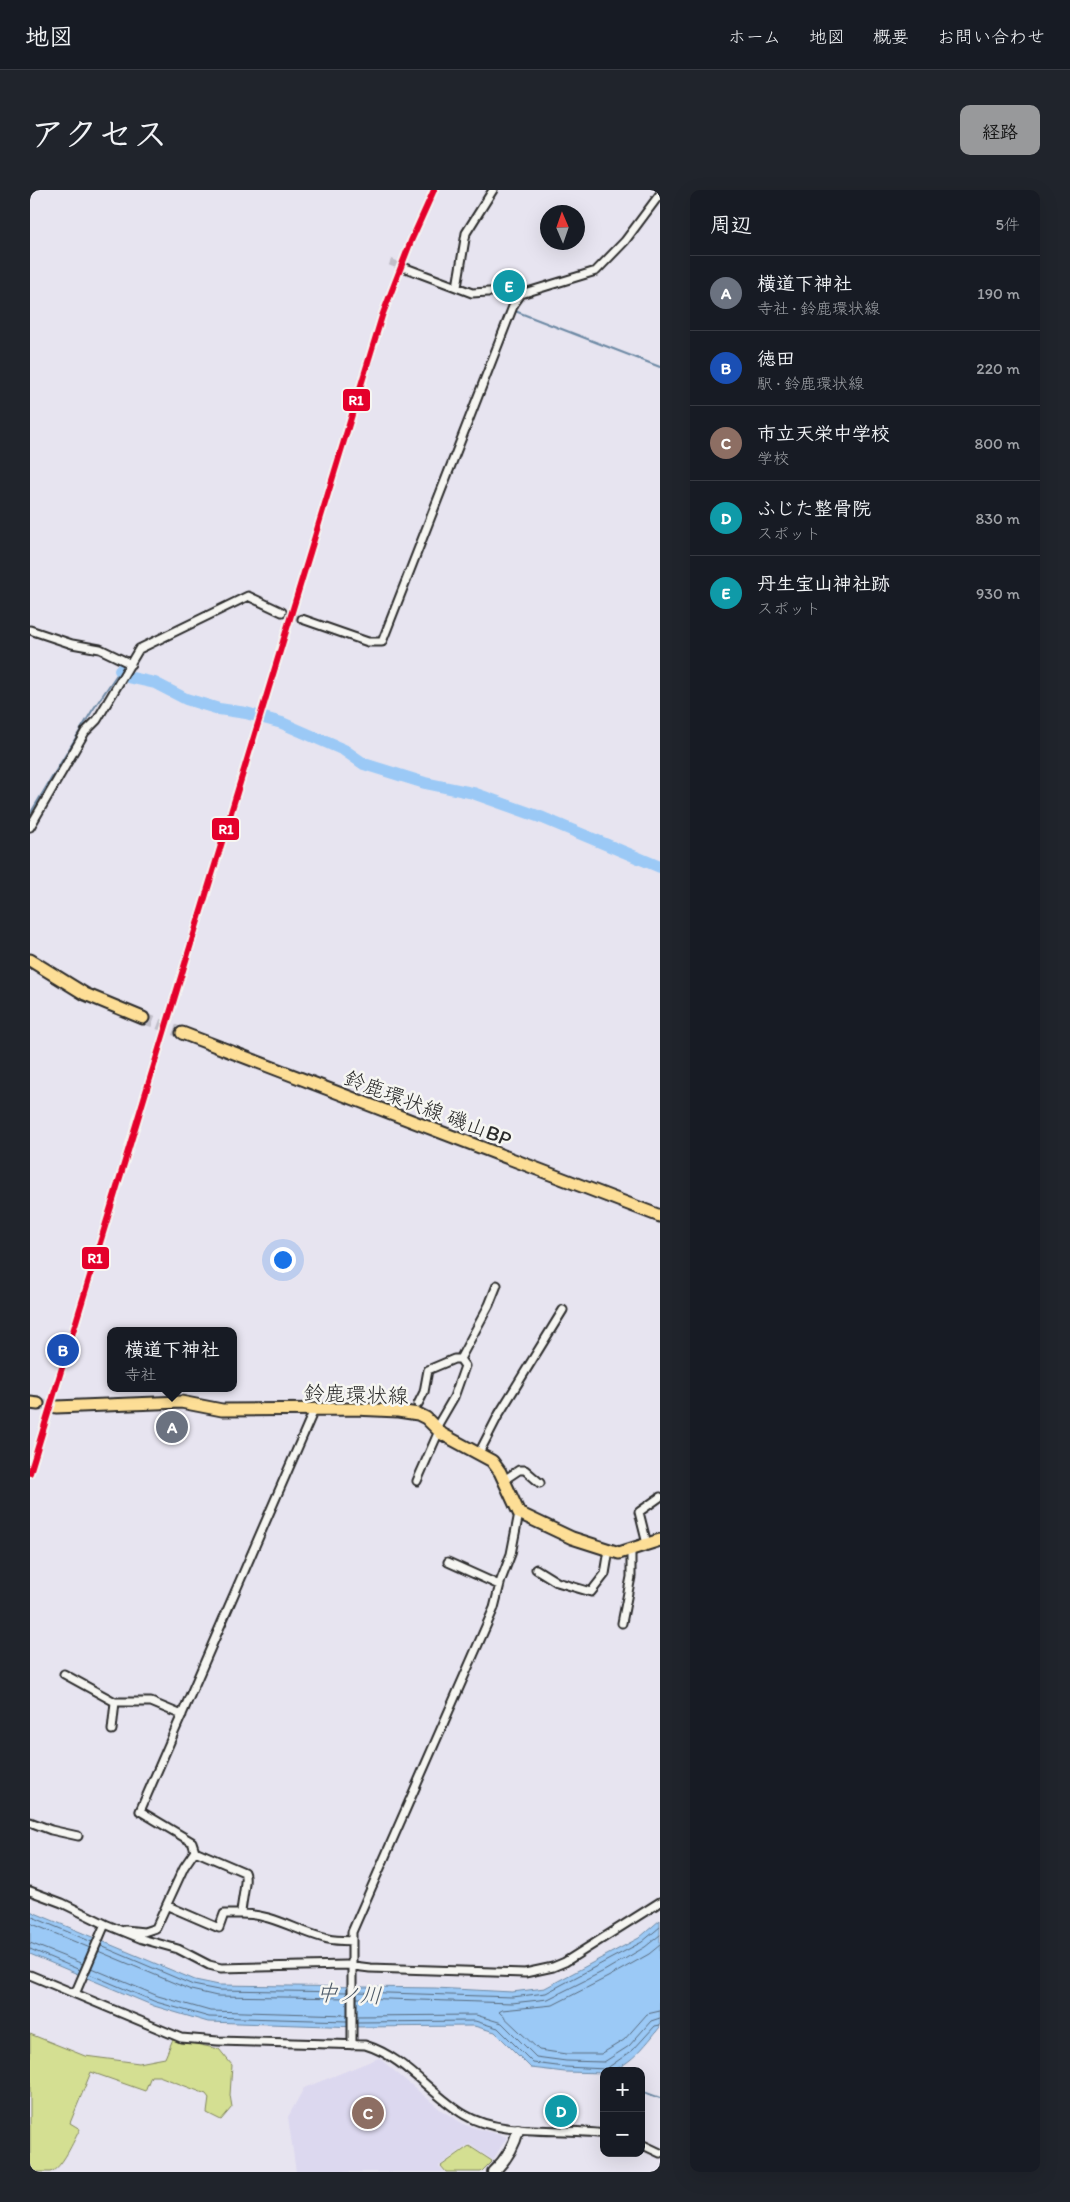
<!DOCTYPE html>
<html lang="ja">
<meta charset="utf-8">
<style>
:root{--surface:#171b24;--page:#20242c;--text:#f1f3f6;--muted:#9ea1a6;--line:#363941;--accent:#98999b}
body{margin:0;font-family:Itim,"Klee One",sans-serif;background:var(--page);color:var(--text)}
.controls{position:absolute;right:15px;bottom:15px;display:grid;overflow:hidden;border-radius:10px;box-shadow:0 5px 20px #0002}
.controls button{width:45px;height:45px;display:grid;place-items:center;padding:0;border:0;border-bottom:1px solid var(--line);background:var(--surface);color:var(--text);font:25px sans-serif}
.compass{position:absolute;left:510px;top:15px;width:45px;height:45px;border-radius:50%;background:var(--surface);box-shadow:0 5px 20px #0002;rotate:358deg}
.you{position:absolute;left:252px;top:1069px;width:18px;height:18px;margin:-12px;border:4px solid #fff;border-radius:50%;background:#1a73e8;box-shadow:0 0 0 8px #1a73e833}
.badge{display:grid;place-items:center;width:32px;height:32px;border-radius:50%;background:var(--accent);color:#fff;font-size:16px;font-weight:700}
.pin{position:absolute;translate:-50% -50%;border:2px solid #fff;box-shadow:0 1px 5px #0006}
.popup{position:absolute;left:77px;top:1137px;width:130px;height:65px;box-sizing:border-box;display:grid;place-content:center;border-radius:10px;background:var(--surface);filter:drop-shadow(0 1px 4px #0005);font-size:16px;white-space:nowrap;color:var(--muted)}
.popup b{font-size:19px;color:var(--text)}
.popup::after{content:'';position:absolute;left:50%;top:100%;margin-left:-10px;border:10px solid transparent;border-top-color:var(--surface)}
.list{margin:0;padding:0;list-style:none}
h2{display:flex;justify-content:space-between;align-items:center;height:65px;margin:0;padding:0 20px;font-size:21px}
h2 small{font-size:16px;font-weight:400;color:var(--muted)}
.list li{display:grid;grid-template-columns:32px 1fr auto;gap:15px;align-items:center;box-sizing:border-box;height:75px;padding:0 20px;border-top:1px solid var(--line)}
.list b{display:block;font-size:19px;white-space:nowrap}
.list p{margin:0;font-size:16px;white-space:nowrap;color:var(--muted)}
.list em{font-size:16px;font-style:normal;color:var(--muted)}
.map{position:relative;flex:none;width:630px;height:1982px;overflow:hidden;border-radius:10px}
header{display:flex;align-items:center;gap:30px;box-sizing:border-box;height:70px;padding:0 25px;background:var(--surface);border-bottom:1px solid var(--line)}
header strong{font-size:24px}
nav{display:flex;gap:28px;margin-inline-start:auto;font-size:18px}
.intro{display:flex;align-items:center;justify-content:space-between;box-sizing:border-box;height:120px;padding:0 30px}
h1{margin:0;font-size:35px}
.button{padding:12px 22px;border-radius:10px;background:var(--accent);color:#111;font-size:18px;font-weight:700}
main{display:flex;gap:30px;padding:0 30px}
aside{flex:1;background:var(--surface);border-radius:10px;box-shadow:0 5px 20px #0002}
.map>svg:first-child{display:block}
.built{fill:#dcd8ef}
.green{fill:#d4df92;stroke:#80855e}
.water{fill:#9bc9f6;stroke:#6e8aa5}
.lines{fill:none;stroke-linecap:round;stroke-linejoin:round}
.shore{stroke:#586a7c;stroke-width:1}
.stream{stroke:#6e8aa5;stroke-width:2}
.river{stroke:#9bc9f6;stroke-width:12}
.street-tunnel{stroke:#c1bfc9;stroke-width:7;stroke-dasharray:7 3.5;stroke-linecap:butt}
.primary-tunnel{stroke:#c1bfc9;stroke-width:11;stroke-dasharray:11 5.5;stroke-linecap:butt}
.street-casing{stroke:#2b2b2b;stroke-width:11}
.secondary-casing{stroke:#2b2b2b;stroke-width:14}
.primary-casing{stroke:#2b2b2b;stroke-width:15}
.street{stroke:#f6f6f2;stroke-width:7}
.secondary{stroke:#f6f6f2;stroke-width:10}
.primary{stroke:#fdde96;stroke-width:11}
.rail-1-casing{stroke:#f6f6f2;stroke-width:10}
.rail-1{stroke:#e4002b;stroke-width:6}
.labels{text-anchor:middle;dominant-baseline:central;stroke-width:5;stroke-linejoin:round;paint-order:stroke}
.street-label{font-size:21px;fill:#2b2b2b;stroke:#f6f6f2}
.water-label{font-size:22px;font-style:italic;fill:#4d5a68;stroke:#f6f6f2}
.line-badge{stroke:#f6f6f2;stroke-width:2}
.badge-label{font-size:14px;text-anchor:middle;font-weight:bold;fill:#fff}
</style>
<header>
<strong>地図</strong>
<nav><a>ホーム</a><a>地図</a><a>概要</a><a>お問い合わせ</a></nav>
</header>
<div class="intro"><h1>アクセス</h1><a class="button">経路</a></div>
<main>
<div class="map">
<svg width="630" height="1982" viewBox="0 0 630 1982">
<rect width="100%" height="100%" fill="#e7e4f0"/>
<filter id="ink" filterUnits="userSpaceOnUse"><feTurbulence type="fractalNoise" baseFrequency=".02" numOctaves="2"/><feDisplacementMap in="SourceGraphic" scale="10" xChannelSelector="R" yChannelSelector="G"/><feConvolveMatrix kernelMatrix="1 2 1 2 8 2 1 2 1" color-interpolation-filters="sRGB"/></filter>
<g filter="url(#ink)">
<!-- built -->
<path class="built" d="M349,1868L411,1920L435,1935L477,1947L463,1970L439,1954L409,1976L414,1982H266L258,1927L274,1898Z"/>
<!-- green -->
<path class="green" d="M0,1844L55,1866L109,1873L135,1868L143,1849L189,1859L202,1875L200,1905L202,1917L191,1930L177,1923L179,1908L176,1904L129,1886H121L115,1901L61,1882L40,1933L50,1939C44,1950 32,1979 20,1982C15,1982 6,1982 0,1982Z
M439,1956L462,1971L451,1982H416L411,1976Z"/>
<!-- water -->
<path class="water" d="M0,1721L165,1790L189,1795L405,1798L482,1802L515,1798L609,1748L630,1730V1837C617,1853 597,1881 574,1881V1883L535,1882L501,1878L465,1842L444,1836L329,1837L178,1832L124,1816L0,1764Z"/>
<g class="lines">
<!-- shore -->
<path class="shore" d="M0,1726L62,1752
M0,1733L60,1758
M0,1753L53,1774
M630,1755L619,1764L578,1787L523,1815L472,1820L469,1822L509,1860L536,1864H571L594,1850L617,1824L630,1821
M71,1756L163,1795L188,1800L317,1802
M0,1759L50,1780
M68,1761L161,1800L187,1806L317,1808
M61,1778L128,1806L180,1821L317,1825
M59,1784L126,1812L179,1827L317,1831
M327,1802L482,1807L516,1803L612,1752L630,1737
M327,1808L482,1813L518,1809L574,1781L615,1757L630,1745
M327,1826L446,1825L472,1833L506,1867L536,1871L574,1872L599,1856L621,1831L630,1828
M327,1832L445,1831L468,1838L503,1873L535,1877L576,1879L603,1860L625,1836L630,1835"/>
<!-- stream -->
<path class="stream" d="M485,121L630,177
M0,624L62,521L90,480
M611,1901L630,1908"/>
<!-- river -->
<path class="river" d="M90,480L98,487L125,493L156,509L189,519L216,523L252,533L314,560L334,574L395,593L443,603L513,628L630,677"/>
<!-- street-tunnel -->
<path class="street-tunnel" d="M360,72L373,77
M252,422L272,429"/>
<!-- primary-tunnel -->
<path class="primary-tunnel" d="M113,828L152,843
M8,1214L26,1217"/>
<defs>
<path id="street" d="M373,77L442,103L475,101L491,104L566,81L595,51L630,4
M427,97L436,43L463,0
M272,429L338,452H352L484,114L491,104
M0,440L42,454L70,459L101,474
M0,637L55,542L67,530L109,459L218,406L252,422
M388,1214L394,1202L398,1180L424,1169H430
M406,1238L424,1207L435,1176L430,1169L459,1115L467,1095
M449,1263L469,1224L533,1120
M474,1290L489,1280H495L510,1293
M387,1291L409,1241
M617,1354L609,1322L630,1307
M418,1372L469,1395
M506,1379L527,1392L561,1402L575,1384L579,1360
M592,1433L601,1387V1359
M34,1484L85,1512H121L152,1525
M82,1540L85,1512
M0,1632L21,1640L48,1646
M165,1661L214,1682C218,1689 211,1713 211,1724C243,1724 264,1740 294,1748C303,1751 312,1750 322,1751
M0,1701L32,1713L75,1734
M138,1716L189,1738L194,1724H211
M95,1740L114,1742L126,1738L154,1677L165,1661L162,1652L110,1621L284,1220
M0,1785L151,1848L188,1851L335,1855C375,1867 400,1904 435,1925C471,1947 532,1937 574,1944
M45,1804L75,1734L112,1749L148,1759L179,1775L191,1778L316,1775L340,1778L495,1783L523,1777L535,1772L630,1712
M322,1855V1742L464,1418L471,1390L481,1364L489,1323
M611,1954L630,1963"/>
<path id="secondary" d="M463,1982C476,1970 484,1957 488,1940"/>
<path id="primary" d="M0,770L55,804L113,828
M152,843L630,1026
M0,1213L8,1214
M26,1217L151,1212L192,1220L324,1219L368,1221L388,1224L396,1228L412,1244L462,1271L470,1282L489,1323L542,1348L589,1363L630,1350"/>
</defs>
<!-- street casing -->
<use href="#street" class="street-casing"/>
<!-- secondary casing -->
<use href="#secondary" class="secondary-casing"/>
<!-- primary casing -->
<use href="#primary" class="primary-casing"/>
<!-- street -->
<use href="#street" class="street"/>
<!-- secondary -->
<use href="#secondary" class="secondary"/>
<!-- primary -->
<use href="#primary" class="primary"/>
<defs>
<path id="rail-1" d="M0,1283L352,126L381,51L404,0"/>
</defs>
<!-- rail-1 casing -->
<use href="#rail-1" class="rail-1-casing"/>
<!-- rail-1 -->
<use href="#rail-1" class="rail-1"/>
</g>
</g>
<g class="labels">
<!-- street labels -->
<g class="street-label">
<text transform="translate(398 918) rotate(21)">鈴鹿環状線 磯山BP</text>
<text transform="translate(326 1204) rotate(2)">鈴鹿環状線</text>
</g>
<!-- water labels -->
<g class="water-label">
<text transform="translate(319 1804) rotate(3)">中ノ川</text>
</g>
</g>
<g class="line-badge">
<rect x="312" y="198" width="29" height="24" rx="5" fill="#e4002b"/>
<rect x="181" y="627" width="29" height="24" rx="5" fill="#e4002b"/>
<rect x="51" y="1056" width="29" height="24" rx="5" fill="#e4002b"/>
</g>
<g class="badge-label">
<text x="326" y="215">R1</text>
<text x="196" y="644">R1</text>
<text x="65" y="1073">R1</text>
</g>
</svg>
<div class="controls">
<button>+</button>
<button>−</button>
</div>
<svg class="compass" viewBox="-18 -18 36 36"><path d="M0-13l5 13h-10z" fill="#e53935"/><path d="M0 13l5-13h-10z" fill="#9ea1a6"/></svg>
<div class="you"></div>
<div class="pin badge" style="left:142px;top:1237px;background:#6b7280">A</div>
<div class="popup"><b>横道下神社</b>寺社</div>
<div class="pin badge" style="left:33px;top:1160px;background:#1a4fb4">B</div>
<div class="pin badge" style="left:338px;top:1923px;background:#8d6e63">C</div>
<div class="pin badge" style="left:531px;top:1921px;background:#0f9aa8">D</div>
<div class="pin badge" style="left:479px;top:96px;background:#0f9aa8">E</div>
</div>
<aside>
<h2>周辺<small>5件</small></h2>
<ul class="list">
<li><span class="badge" style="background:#6b7280">A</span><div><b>横道下神社</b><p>寺社 · 鈴鹿環状線</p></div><em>190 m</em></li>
<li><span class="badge" style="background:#1a4fb4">B</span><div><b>徳田</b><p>駅 · 鈴鹿環状線</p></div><em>220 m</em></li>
<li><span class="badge" style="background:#8d6e63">C</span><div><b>市立天栄中学校</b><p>学校</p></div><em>800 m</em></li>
<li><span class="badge" style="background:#0f9aa8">D</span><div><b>ふじた整骨院</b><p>スポット</p></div><em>830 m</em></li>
<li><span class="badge" style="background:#0f9aa8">E</span><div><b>丹生宝山神社跡</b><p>スポット</p></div><em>930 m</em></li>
</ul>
</aside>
</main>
